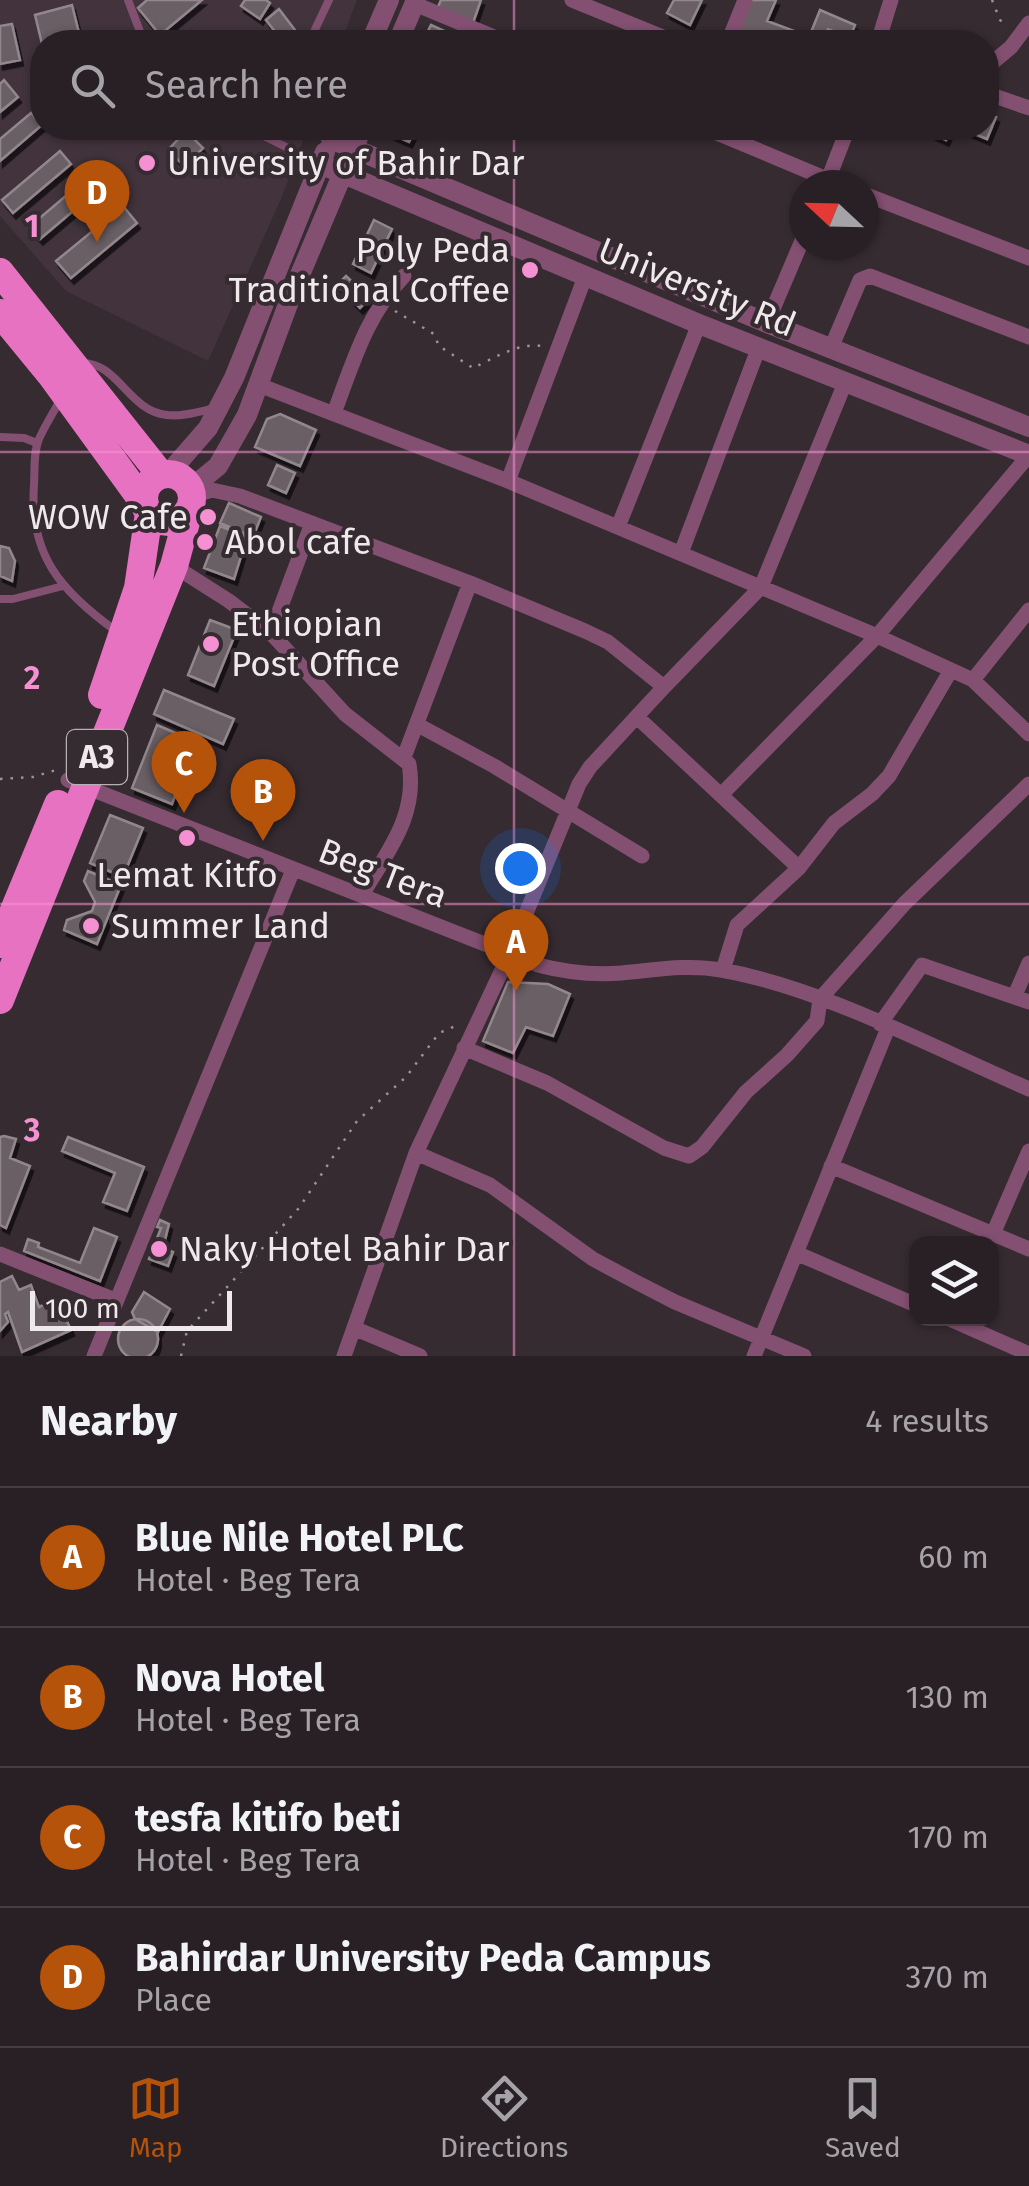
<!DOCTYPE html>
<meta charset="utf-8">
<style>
:root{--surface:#282025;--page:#342d32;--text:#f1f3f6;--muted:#a5a3a7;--line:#443e42;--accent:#b45309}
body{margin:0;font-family:"Fira Sans",sans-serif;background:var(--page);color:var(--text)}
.controls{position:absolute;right:30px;bottom:30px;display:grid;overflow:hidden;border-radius:20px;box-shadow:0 2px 8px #0004}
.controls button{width:90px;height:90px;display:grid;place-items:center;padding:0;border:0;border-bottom:2px solid var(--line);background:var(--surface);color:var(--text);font:50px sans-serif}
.compass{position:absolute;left:789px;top:170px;width:90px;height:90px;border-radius:50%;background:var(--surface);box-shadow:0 2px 8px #0004;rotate:292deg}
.scale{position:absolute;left:30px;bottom:25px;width:202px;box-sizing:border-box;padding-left:10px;border:5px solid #efe9ec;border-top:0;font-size:28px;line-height:35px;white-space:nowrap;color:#efe9ec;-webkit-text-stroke:8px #352b31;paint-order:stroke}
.you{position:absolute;left:520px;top:868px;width:35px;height:35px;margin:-25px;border:8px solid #fff;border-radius:50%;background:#1a73e8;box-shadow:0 0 0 15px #1a73e833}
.badge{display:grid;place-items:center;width:65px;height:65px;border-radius:50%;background:var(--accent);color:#fff;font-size:32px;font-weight:700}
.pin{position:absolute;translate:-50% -82px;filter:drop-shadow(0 2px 5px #0008)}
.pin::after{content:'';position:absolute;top:52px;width:35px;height:30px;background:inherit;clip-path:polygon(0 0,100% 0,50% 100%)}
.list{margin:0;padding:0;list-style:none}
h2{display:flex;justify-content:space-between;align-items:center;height:130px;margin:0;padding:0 40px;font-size:42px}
h2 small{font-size:32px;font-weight:400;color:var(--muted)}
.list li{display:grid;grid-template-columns:65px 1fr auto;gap:30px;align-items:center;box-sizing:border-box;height:140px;padding:0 40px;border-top:2px solid var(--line)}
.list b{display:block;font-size:38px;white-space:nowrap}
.list p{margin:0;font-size:32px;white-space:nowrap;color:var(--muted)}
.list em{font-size:32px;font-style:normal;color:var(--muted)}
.icon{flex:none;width:55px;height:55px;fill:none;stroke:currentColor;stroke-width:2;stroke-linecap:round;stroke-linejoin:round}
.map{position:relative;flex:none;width:1029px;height:1356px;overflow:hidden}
.search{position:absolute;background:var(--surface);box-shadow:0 2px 8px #0004;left:30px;right:30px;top:30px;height:110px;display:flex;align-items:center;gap:25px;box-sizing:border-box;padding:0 35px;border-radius:40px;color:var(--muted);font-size:38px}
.sheet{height:690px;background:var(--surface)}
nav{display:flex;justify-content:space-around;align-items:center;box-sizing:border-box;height:140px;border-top:2px solid var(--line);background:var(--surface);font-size:28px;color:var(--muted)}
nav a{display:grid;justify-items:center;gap:5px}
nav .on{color:var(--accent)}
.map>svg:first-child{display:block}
.built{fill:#42333c}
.building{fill:#695f65;stroke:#92878d;stroke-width:2.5;filter:url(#shadow)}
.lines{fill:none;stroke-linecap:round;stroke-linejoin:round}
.path{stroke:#9a9397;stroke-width:2.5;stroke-dasharray:2.5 8;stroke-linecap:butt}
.service{stroke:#845072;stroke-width:8}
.minor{stroke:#845072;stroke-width:15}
.tertiary{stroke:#845072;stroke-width:20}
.trunk{stroke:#e872c2;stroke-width:28}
.grid{fill:none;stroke:#f591d2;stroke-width:2.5;stroke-opacity:0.55}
.poi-dot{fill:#f591d2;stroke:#352b31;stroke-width:4}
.labels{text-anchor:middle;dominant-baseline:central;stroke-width:8;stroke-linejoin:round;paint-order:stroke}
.shield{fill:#352b31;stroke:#b7b0b4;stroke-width:2.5}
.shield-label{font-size:32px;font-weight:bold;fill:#efe9ec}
.poi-label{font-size:35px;fill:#efe9ec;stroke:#352b31;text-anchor:start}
.street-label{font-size:35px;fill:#efe9ec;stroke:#352b31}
.grid-label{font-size:32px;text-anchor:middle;font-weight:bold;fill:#f591d2;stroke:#352b31;stroke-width:8;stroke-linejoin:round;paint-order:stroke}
</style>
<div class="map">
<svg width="1029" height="1356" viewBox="0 0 1029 1356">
<defs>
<filter id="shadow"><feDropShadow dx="3" dy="5.5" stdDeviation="0" flood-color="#0009"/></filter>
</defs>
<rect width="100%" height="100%" fill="#352b31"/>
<!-- built -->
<path class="built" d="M0,0H357L341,42H42V128H308L281,199L208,361L66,291L0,216Z"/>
<!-- building -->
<path class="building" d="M147,0H202L160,35L138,8Z
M245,0H266L270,3L260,19L241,6Z
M441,0H481L473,23L437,9Z
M674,0H702L690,25L667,13Z
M741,0H776L767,21L797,32L793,42H740L744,34L730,29Z
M72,5L81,41L42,44L35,15Z
M279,9L301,38L295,42H283L266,20Z
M820,10L855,25L850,38L828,29L822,42H807Z
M12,24L20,60L0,64V26Z
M431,25L458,37L455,42H432L424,39Z
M4,80L18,97L0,112V84Z
M31,113L42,125L0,161V139Z
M986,114L996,117L987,139L960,128H986Z
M386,128H416L409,142L384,131Z
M919,128H951L946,140Z
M186,131L203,148L185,167L168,150Z
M60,151L71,164L13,213L2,200Z
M87,178L98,190L40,239L29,227Z
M123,206L137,223L71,278L56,261Z
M374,220L392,229L371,273L353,264Z
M346,276L370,298L360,308L337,285Z
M280,414L316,430L300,466L255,447L267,419Z
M277,465L295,473L286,493L268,485Z
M229,503L261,517L253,537L220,523Z
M220,526L247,537L234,579L204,568Z
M0,546L9,548L15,561L12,581L0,576Z
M210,620L237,630L214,686L188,675Z
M164,690L234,719L223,744L154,714Z
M157,725L178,734L166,761V775L181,780L172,804L132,788Z
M110,815L143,828L123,877L90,863Z
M88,871L121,885L97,944L64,930L67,920L92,911L95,902L84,881Z
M508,982L548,984L570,994L553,1036L526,1027L513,1053L483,1041Z
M4,1136L16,1139L10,1158L30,1166L6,1228L0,1225V1137Z
M68,1137L144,1167L127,1211L103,1202L115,1173L62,1151Z
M160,1220L169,1224L163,1248L173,1252L168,1266L149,1259L161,1228L157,1227Z
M94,1228L117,1237L100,1281L24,1251L28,1239L39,1243L38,1247L80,1263Z
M12,1276L19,1290L31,1285L39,1307L57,1299L71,1330L22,1352L8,1312L5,1314L8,1322L0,1331V1282Z
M144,1292L170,1309L158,1332L135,1319L132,1312Z
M118 1339a20 20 0 1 1 40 0a20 20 0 1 1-40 0Z"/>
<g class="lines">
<!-- path -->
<path class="path" d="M992,0L1000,20L1008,26
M395,311L434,334L439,346L473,368C494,358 523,340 545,347
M0,779L33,777L56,770
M181,1356L187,1331L299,1208L357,1121L406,1077L439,1033L458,1025"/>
<!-- service -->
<path class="service" d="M128,0L144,42
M309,42L329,0
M248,128L320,164
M80,363C118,361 128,411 167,415C183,417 200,411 216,408
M61,398C54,412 45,425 39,439C33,453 35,470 34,485C29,556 62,592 116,631
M0,437L24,438L37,443
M0,599H13L63,586"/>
<!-- minor -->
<path class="minor" d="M572,0L675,42
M415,4L506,42
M728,42L745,0
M878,42L891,0
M986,68L1011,47L1029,23
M986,93L1029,108
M705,128L841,185
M826,185L848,128
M864,194L1029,258
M767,323L804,236
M831,348L860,280L870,276L1029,337
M259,385L508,481L877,636L973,680L1029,734
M334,413C353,363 366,315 404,276
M508,481L585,277
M192,496L212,490L240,496L470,583L585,631L608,642L664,687
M618,527L699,324
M681,553L759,347
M174,566L229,601L271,633L345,714L409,764C418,816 387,852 362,895
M271,633L312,523
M973,680L1029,610
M637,717L799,868
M418,725L494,766L642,856
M404,757L470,583
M68,780L538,965C564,972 595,975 622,973C656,970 687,964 721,970C823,988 934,1048 1029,1089
M721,795L877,636L1029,455
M723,970L737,925L799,868L834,823L872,794L889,776L951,670
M1015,995L1029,963
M880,1024L922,965L1029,1002
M464,1048L547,1083L664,1148L689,1156L702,1147L746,1092L787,1055L817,1021L820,999L905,903L1029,784
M416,1153L490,1185L593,1259L634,1281L675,1302L804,1356
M831,1166L1029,1249
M993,1234L1029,1151
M796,1253L916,1305
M0,1254L115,1300
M947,1318L1029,1354
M356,1329L420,1356
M94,1356L293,870
M344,1356L416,1153L509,955L579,784L590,767L664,687L761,587L845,383
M754,1356L888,1028"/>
<!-- tertiary -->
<path class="tertiary" d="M371,42L389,0
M398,42L416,0
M331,139L767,323L1029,427
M320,164L699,324L1029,455
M168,474L208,428L234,378L325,152
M190,489L218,466L247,415L291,296L362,128"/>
<!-- trunk -->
<path class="trunk" d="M0,272L161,475
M0,313L51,375L144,503
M144 498a24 24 0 1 1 48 0a24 24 0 1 1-48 0Z
M102,695L138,588L149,513
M0,944L58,804
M0,1000L174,566L189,511"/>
</g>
<!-- grid -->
<path class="grid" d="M514,0V42M514,128V1356M0,452H1029M0,904H1029"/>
<!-- markers -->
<g class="poi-dot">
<circle cx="147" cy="163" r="10"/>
<circle cx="530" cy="270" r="10"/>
<circle cx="208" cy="517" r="10"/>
<circle cx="205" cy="542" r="10"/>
<circle cx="211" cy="644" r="10"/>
<circle cx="187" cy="838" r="10"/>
<circle cx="91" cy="926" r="10"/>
<circle cx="159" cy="1249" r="10"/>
</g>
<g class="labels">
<!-- shield labels -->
<rect class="shield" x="67" y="730" width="60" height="54" rx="8"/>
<g class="shield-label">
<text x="97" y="757">A3</text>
</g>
<!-- poi labels -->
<g class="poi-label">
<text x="167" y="163">University of Bahir Dar</text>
<text x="510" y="250" text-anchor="end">Poly Peda<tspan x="510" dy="40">Traditional Coffee</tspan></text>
<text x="188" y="517" text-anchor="end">WOW Cafe</text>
<text x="225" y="542">Abol cafe</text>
<text x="231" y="624">Ethiopian<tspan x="231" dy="40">Post Office</tspan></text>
<text x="187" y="875" text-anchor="middle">Lemat Kitfo</text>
<text x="111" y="926">Summer Land</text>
<text x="179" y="1249">Naky Hotel Bahir Dar</text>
</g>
<!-- street labels -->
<g class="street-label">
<text transform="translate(697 287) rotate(22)">University Rd</text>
<text transform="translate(383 873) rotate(21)">Beg Tera</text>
</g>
</g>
<g class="grid-label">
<text x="32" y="237">1</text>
<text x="32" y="689">2</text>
<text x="32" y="1141">3</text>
</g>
</svg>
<div class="controls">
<button><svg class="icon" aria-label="layers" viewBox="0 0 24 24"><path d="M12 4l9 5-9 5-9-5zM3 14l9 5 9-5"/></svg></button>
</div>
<svg class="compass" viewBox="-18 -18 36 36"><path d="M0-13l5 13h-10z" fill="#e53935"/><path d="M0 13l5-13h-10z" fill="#a5a3a7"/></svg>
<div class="scale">100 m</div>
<div class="you"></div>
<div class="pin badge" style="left:516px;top:991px">A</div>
<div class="pin badge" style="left:263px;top:841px">B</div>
<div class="pin badge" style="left:184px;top:813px">C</div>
<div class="pin badge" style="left:97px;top:242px">D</div>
<div class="search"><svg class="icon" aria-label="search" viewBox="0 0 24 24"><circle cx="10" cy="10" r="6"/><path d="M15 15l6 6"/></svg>Search here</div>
</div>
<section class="sheet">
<h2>Nearby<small>4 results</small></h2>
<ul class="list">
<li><span class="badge">A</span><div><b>Blue Nile Hotel PLC</b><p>Hotel · Beg Tera</p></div><em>60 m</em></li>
<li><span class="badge">B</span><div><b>Nova Hotel</b><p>Hotel · Beg Tera</p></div><em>130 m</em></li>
<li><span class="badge">C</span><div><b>tesfa kitifo beti</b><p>Hotel · Beg Tera</p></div><em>170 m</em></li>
<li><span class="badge">D</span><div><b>Bahirdar University Peda Campus</b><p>Place</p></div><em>370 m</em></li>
</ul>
</section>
<nav>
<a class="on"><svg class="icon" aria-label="map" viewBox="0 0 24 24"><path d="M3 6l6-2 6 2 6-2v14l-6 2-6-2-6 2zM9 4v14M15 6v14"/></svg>Map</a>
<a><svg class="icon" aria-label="directions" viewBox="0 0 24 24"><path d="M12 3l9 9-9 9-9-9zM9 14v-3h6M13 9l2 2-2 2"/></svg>Directions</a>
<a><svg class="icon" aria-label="saved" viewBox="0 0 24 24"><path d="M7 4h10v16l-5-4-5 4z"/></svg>Saved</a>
</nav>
